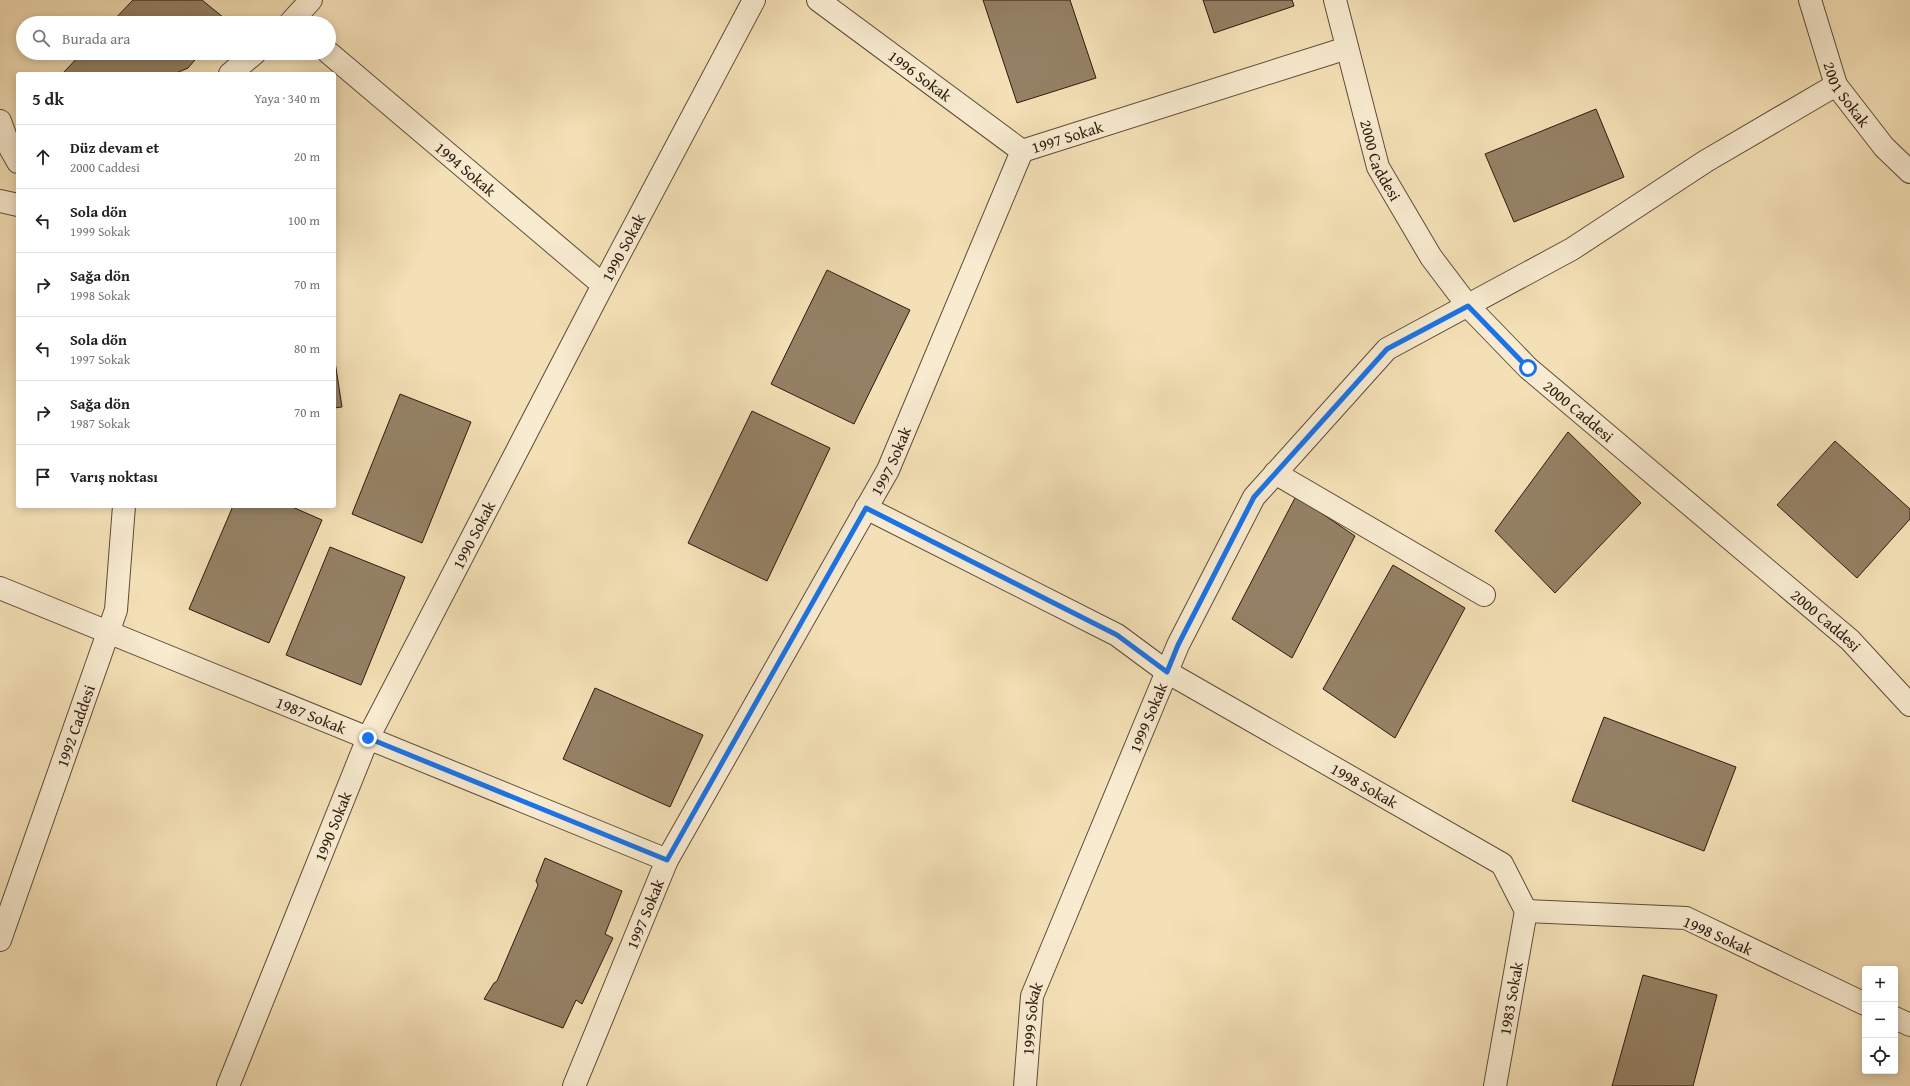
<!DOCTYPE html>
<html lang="tr">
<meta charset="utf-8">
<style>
:root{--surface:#fff;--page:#f2f2f2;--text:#222;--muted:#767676;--line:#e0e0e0}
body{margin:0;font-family:"Gentium Book Plus",serif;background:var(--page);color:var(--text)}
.controls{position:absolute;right:12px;bottom:12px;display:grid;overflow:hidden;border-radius:4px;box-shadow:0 2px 10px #0003}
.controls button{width:36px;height:36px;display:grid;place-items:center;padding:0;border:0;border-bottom:1px solid var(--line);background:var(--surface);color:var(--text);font:20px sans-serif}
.stop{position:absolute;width:12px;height:12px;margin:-9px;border:3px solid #1a73e8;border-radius:50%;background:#fff}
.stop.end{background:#1a73e8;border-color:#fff;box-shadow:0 1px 4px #0008}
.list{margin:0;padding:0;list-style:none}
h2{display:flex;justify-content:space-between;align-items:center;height:52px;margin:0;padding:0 16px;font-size:17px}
h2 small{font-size:13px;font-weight:400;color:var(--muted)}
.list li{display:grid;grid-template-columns:26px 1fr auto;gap:12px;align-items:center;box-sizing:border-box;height:64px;padding:0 16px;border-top:1px solid var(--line)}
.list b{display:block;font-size:15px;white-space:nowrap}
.list p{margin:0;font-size:13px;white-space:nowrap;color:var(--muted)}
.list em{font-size:13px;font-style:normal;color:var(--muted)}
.icon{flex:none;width:22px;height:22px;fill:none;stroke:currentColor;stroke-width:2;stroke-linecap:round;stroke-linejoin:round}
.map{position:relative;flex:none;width:1910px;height:1086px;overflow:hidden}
.search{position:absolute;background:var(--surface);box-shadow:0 2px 10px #0003;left:16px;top:16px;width:320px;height:44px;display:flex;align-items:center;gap:10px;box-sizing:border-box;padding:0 14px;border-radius:22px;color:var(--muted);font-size:15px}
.panel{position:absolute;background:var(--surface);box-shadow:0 2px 10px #0003;left:16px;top:72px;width:320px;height:436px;border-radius:4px}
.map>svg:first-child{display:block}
.building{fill:#948165;stroke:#2d1a0e}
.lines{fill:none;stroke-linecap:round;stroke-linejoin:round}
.minor-casing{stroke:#5f4c38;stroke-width:24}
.minor{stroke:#f8ebd0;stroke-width:22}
.route{stroke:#1a73e8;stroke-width:5}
.labels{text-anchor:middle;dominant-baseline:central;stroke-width:3;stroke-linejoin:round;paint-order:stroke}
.street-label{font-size:16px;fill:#2d1a0e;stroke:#f8ebd0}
</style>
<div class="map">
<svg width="1910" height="1086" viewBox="0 0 1910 1086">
<rect width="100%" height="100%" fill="#f4e0b6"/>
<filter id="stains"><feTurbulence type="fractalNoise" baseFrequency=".005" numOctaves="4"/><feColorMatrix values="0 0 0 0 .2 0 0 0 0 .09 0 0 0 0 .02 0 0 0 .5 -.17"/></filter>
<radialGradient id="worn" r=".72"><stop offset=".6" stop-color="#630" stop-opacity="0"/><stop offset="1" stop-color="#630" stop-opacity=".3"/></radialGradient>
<!-- building -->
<path class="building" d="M133,0H202L229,22L111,23Z
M983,0H1070L1096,78L1017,103Z
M1203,0H1292L1294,6L1214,33Z
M82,53H201L188,68L174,74H62Z
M1596,109L1624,177L1514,222L1485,154Z
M827,270L910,310L854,424L771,384Z
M334,355L342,407L334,408Z
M400,394L471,422L422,543L352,514Z
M752,411L830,448L767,581L688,543Z
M1568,432L1641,503L1555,593L1495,531Z
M1835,441L1910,509V519L1857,578L1777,505Z
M1296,496L1355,536L1292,658L1232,619Z
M233,506H290L322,520L269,643L189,609Z
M330,547L405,577L361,685L286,655Z
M1393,565L1465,608L1395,738L1323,689Z
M595,688L703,735L670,807L563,759Z
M1604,717L1736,767L1704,851L1572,801Z
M545,858L622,891L605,934L613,938L582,1004L576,1000L563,1028L484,999L494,983L497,981L538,885L536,881Z
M1643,975L1717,995L1693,1086H1612Z"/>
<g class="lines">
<defs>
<g id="minor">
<path id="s1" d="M818,0L1022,151"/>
<path id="s2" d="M1335,0L1378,167L1431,257L1468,306L1528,368L1850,640L1910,705"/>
<path id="s3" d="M1810,0L1836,85L1884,147L1910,172"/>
<path d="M290,23L311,0"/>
<path id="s4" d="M329,53L603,285"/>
<path d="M230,74L255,53"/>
<path d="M0,121L9,146L18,162"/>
<path d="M0,201L18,205"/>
<path d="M1275,473L1484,595"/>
<path id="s5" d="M866,508L1117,635L1167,672L1502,864L1526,911"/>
<path id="s6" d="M0,588L667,860"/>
<path d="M1526,911L1686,918L1865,1004"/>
<path id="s7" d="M0,940L116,610L124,506"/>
<path d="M1895,1018L1910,1025"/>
<path id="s8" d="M228,1086L368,738L603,285L754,0"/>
<path id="s9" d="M574,1086L667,860L888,470L1022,151L1347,48"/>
<path id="s10" d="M1025,1086L1032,996L1178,645L1254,497L1387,349L1572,249L1706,161L1836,85"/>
<path id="s11" d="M1495,1086L1526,911"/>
</g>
</defs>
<!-- minor casing -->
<use href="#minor" class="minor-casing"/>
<!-- minor -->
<use href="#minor" class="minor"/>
</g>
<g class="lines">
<!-- route -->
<path class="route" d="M368,738L667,860L866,508L1117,635L1167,672L1178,645L1254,497L1387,349L1468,306L1528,368"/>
</g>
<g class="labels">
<!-- street labels -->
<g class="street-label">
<text stroke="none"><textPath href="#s1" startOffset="127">1996 Sokak</textPath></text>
<text stroke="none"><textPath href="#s3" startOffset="102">2001 Sokak</textPath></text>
<text stroke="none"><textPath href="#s9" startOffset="1086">1997 Sokak</textPath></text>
<text stroke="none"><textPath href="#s2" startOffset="167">2000 Caddesi</textPath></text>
<text stroke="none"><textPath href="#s4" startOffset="179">1994 Sokak</textPath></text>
<text stroke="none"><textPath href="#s8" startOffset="928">1990 Sokak</textPath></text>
<text stroke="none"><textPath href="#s2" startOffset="491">2000 Caddesi</textPath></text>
<text stroke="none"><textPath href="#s9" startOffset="702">1997 Sokak</textPath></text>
<text stroke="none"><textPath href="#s8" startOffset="604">1990 Sokak</textPath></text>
<text stroke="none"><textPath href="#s2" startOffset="815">2000 Caddesi</textPath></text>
<text stroke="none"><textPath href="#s6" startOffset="336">1987 Sokak</textPath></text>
<text stroke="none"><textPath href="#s10" startOffset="392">1999 Sokak</textPath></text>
<text stroke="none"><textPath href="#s7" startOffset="227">1992 Caddesi</textPath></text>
<text stroke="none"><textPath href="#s5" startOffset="571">1998 Sokak</textPath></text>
<text stroke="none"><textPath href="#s8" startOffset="280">1990 Sokak</textPath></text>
<text stroke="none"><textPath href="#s9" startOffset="186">1997 Sokak</textPath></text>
<text transform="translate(1718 935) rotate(24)">1998 Sokak</text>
<text stroke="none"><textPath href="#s11" startOffset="89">1983 Sokak</textPath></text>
<text stroke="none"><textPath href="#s10" startOffset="68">1999 Sokak</textPath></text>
</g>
</g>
<rect width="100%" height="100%" filter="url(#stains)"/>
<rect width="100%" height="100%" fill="url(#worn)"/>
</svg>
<div class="controls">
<button>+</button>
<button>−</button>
<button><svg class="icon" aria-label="locate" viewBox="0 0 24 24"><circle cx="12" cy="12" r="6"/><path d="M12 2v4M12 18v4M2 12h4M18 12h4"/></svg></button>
</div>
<div class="stop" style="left:1528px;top:368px"></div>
<div class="stop end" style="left:368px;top:738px"></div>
<div class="search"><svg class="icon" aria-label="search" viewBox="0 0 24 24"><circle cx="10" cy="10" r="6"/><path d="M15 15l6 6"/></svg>Burada ara</div>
<section class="panel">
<h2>5 dk<small>Yaya · 340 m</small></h2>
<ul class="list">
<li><svg class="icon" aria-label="ahead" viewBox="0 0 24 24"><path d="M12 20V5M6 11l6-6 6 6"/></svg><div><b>Düz devam et</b><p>2000 Caddesi</p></div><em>20 m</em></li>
<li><svg class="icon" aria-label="left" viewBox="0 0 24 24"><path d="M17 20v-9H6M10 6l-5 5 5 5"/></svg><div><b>Sola dön</b><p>1999 Sokak</p></div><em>100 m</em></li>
<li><svg class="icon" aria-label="right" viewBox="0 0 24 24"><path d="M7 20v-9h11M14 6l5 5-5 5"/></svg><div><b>Sağa dön</b><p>1998 Sokak</p></div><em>70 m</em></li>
<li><svg class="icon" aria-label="left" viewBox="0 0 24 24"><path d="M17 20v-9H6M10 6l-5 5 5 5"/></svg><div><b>Sola dön</b><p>1997 Sokak</p></div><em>80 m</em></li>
<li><svg class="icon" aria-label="right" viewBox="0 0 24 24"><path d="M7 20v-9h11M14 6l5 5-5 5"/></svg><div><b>Sağa dön</b><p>1987 Sokak</p></div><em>70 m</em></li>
<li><svg class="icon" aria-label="arrive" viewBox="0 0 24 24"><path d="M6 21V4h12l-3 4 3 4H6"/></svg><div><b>Varış noktası</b></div></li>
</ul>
</section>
</div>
